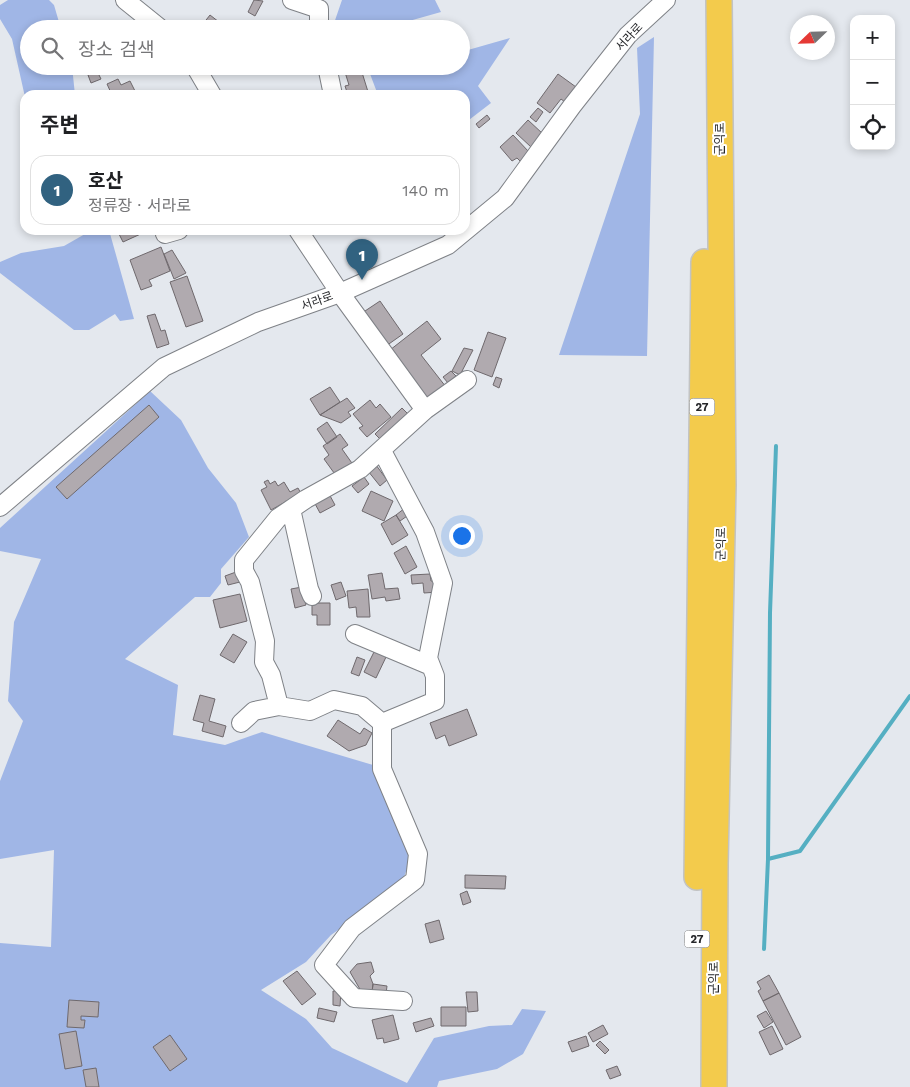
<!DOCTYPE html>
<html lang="ko">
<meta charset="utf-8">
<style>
:root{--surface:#fff;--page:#f2f2f2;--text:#202124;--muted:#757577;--line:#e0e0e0;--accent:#316280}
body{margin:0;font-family:"Work Sans","Noto Sans KR",sans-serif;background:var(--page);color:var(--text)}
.controls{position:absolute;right:15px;top:15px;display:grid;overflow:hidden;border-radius:10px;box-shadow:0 2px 8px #0003}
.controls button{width:45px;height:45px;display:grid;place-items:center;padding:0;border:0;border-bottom:1px solid var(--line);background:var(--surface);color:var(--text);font:25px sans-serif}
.compass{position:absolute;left:790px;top:15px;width:45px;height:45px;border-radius:50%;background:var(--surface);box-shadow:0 2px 8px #0003;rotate:247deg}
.you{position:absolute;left:461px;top:535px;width:18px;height:18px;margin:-12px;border:4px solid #fff;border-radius:50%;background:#1a73e8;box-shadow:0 0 0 8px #1a73e833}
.badge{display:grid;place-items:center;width:32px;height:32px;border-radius:50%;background:var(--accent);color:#fff;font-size:16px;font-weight:700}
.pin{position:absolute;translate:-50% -41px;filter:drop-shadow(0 1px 2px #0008)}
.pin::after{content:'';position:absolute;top:26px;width:18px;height:15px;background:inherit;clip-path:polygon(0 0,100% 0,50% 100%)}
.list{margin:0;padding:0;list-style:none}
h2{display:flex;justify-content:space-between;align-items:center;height:65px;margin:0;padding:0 20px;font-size:21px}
h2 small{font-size:16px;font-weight:400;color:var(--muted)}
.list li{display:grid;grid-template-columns:32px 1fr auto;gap:15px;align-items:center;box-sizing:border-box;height:70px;margin:0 10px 10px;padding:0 10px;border:1px solid var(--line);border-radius:15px}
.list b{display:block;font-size:19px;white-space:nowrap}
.list p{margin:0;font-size:16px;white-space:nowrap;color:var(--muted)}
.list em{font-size:16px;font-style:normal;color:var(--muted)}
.icon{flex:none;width:28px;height:28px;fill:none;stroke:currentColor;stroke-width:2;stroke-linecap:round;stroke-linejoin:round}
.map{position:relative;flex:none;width:910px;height:1087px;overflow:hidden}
.search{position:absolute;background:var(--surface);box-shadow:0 2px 8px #0003;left:20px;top:20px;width:450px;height:55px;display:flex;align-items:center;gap:12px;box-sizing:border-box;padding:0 18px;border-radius:28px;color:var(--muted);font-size:19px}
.panel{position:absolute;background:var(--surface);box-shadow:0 2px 8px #0003;left:20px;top:90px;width:450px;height:145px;border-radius:15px}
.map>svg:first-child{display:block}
.green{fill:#a0b6e6}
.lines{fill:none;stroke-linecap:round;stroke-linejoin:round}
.stream{stroke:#55afc2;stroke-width:4}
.building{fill:#b0aaaf;stroke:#6f696d}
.minor-casing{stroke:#7f8287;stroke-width:20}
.highway-casing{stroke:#c2c3c3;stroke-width:28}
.minor{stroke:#fff;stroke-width:18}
.highway{stroke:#f3cb4c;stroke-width:25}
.labels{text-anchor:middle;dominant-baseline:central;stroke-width:4;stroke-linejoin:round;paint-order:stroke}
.shield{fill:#fff;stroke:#67686a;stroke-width:1}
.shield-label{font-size:11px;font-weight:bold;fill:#26272a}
.street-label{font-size:12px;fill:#26272a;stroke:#fff}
</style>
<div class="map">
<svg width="910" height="1087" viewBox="0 0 910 1087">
<rect width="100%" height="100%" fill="#e4e8ee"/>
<!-- green -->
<path class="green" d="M8,0H49L54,5L61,29H29V66H72L75,95H25V97L12,39L0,19V5Z
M342,0H435L441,12L402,23L404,29H332Z
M654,37L647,356L559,355L640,114L637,48Z
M510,38L478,86L491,103L465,123V95H378L367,66H461V52Z
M92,230H109L134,319L120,321L115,314L89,330H74L0,273V262L21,253L64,246Z
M150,391L181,420L208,468L236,503L249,537L221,569V583L210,597H195L125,659L178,685L173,735L225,745L262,732L373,765L411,858L401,885L331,935L306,962L261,990L306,1019L332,1048L407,1083L434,1038L489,1026L512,1025L522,1009L546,1011L523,1054L497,1069L439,1081L437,1087H0V943L51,947L54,850L0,859V781L23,721L8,701L14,622L41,559L0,551V528Z"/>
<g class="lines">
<!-- stream -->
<path class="stream" d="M768,859L770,613L776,446
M764,949L768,859L800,851L910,696"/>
</g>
<!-- building -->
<path class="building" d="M254,0L263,1L255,16L248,12Z
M210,15L228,29H199Z
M255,66H284L256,73Z
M354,66H360L369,95H348L345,86L349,85L344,69Z
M97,71L101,79L91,83L88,75Z
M558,74L576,87L565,102L561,99L550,113L537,103Z
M118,79L121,85L130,81L137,95H112L107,84Z
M538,108L543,112L536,122L530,117Z
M487,115L490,119L479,128L476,124Z
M528,120L543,134L531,147L516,133Z
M513,135L529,152L522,163L517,158L512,161L500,147Z
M117,230H144L145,232L123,242Z
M161,247L170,271L149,280L152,286L141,290L130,260Z
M172,250L186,273L174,279L164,254Z
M187,276L203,321L186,327L170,282Z
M380,301L403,334L386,346L362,313Z
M155,314L161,331L165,330L169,344L157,348L147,316Z
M427,321L441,339L421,355L446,387L429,401L390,350Z
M488,332L506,338L492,377L474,370Z
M464,348L473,350L460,375L452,371Z
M451,371L456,376L448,383L443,377Z
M496,377L502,379L499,388L493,385Z
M330,387L340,402L320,415L310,399Z
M347,398L355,408L348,412L351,416L341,423L320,415Z
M370,400L376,408L380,404L391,417L367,437L359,428L363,426L353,414Z
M149,405L159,417L67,499L56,487Z
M402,408L409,415L382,441L375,434Z
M327,422L337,437L327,444L317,429Z
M340,434L348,445L342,449L354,466L337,477L324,459L329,455L323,446Z
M376,465L387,480L380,486L368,471Z
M364,477L369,484L358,493L352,486Z
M268,480L270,484L275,481L278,486L284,482L290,492L298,488L304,499L287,501L271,510L261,490L267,487L264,482Z
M371,491L393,501L384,521L362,511Z
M328,492L335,505L320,513L313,500Z
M405,508L410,514L400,521L396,515Z
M396,515L408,535L392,545L381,524Z
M406,546L417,567L405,574L394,553Z
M236,572L240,582L228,585L225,576Z
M382,573L385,589L398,588L400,599L386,601L385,597L372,599L368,575Z
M430,574L431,581H437L438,592L424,593L423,583L412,584L411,575Z
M341,582L346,596L336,600L331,585Z
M302,587L306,605L295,608L291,589Z
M368,589L370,617H357L356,607L349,608L347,591Z
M240,594L247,621L220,628L213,600Z
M312,603H330V625H317V615H312Z
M233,634L247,642L234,663L220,655Z
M375,650L387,655L376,678L364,672Z
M357,657L365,660L359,676L351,673Z
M200,695L215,699L209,721L226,726L223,737L202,731L204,723L193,720Z
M467,709L477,735L449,746L445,735L436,739L430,723Z
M338,720L360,734L364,728L372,733L366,745L349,751L327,736Z
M465,875L506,876L505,889L465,888Z
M467,891L471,902L463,905L460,894Z
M439,920L444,939L430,943L425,924Z
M371,962L374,972L370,976L373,984L372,992L361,991L350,972L357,964Z
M297,971L316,994L302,1005L283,981Z
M769,975L779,993L763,1001L758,991L761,989L757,982Z
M373,984L387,986L386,994L372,992Z
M333,991H341L340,1006L333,1005Z
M466,992H477L478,1011L468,1012Z
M779,993L801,1037L786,1045L763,1001Z
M69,1000L99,1002L98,1017L81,1016V1020H85L84,1028L67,1027Z
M441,1007H466V1026H441Z
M319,1008L337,1012L334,1022L317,1018Z
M766,1011L773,1022L764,1028L757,1016Z
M393,1015L399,1039L384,1043L383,1038L377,1039L372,1020Z
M431,1018L434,1026L416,1032L413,1023Z
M603,1025L608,1034L593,1042L588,1033Z
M772,1026L783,1049L770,1055L759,1032Z
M76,1031L82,1066L65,1069L59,1034Z
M170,1035L187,1059L170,1071L153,1047Z
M586,1036L589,1046L572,1052L568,1042Z
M600,1041L609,1050L605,1054L596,1045Z
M617,1066L621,1075L610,1079L606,1070Z
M96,1068L99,1087H86L83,1070Z"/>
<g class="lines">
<defs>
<path id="minor" d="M125,0L161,29
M292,0L319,9V29
M195,66L212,95
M327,66L333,95
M298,230L340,293L425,410
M165,234L179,230
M382,451L425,532L443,583L428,658L435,676V701L382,723V769L418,854L415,880L352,928L324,965L354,998L403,1001
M0,507L164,367L258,322L340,293L448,245L505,198L572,106L628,35L666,0
M291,509L309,589L312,596
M355,634L431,666
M279,706L271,675L264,662L265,641L250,582L244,571V560L278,518L306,499L360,469L425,410L467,380
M241,723L254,711L279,706L310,711L334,700L362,706L382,723"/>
<path id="highway" d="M697,877L704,262
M714,1087L715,864L723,485L719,0"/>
</defs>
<!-- minor casing -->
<use href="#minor" class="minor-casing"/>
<!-- highway casing -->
<use href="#highway" class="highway-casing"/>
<!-- minor -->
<use href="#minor" class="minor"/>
<!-- highway -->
<use href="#highway" class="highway"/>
</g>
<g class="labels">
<!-- shield labels -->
<g class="shield">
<rect x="689.5" y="398.5" width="25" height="17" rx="4"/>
<rect x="684.5" y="930.5" width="25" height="17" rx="4"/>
</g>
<g class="shield-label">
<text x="702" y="407">27</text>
<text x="697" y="939">27</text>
</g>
<!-- street labels -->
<g class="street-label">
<text transform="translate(629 37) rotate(-47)">서라로</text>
<text transform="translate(720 139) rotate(-90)">군익로</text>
<text transform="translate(317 301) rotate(-20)">서라로</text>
<text transform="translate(721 544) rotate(-89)">군익로</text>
<text transform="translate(714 978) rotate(-90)">군익로</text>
</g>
</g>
</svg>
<div class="controls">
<button>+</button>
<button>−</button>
<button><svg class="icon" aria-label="locate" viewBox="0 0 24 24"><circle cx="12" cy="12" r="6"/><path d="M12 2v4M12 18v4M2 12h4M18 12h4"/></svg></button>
</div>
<svg class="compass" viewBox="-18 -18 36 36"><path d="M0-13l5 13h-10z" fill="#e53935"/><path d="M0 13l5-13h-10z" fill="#757577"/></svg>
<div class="you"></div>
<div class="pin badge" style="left:362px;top:280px">1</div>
<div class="search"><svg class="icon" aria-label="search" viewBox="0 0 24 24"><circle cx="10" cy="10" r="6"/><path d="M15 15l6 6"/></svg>장소 검색</div>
<section class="panel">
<h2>주변<small></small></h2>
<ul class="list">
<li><span class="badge">1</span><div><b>호산</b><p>정류장 · 서라로</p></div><em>140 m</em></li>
</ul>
</section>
</div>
